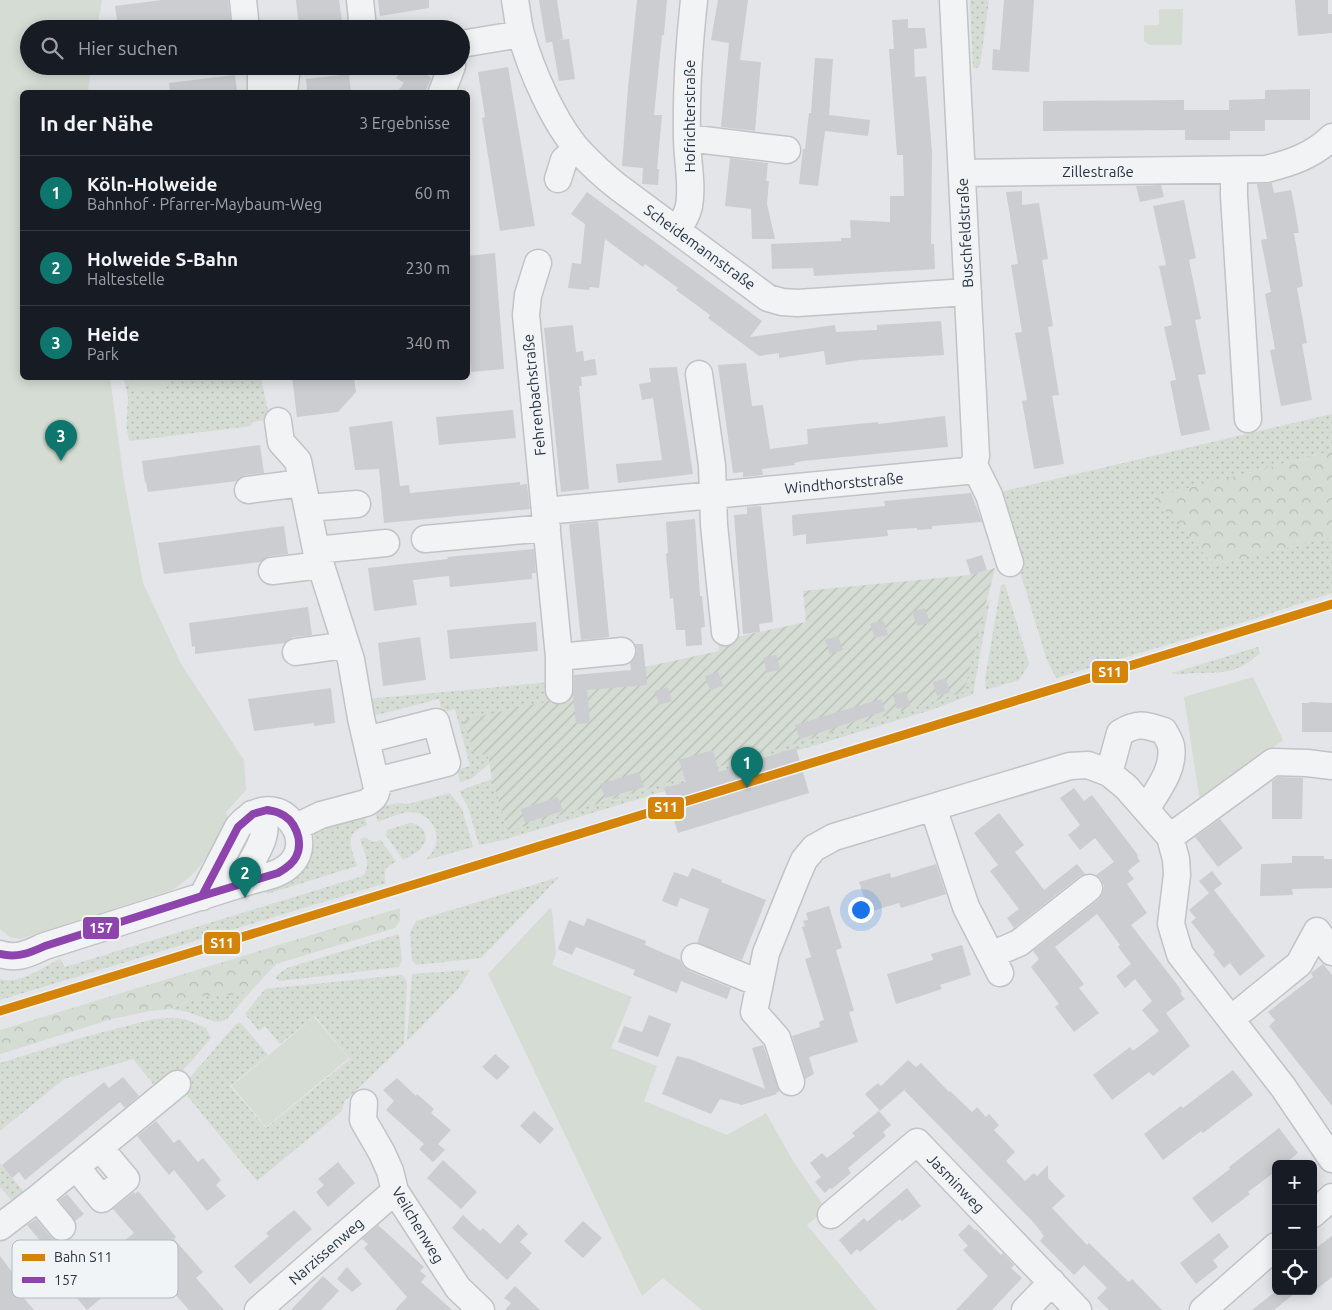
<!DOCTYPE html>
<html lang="de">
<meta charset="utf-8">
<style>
:root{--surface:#171b24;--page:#20242c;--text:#f1f3f6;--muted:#9ea1a6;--line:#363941;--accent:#0f766e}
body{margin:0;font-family:Ubuntu,sans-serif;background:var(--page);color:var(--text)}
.controls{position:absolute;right:15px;bottom:15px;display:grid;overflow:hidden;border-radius:8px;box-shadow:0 2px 12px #0003}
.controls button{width:45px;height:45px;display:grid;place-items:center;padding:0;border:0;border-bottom:1px solid var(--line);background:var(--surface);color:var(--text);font:25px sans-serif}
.you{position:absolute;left:860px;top:909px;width:18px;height:18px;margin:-12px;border:4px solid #fff;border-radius:50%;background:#1a73e8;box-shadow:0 0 0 8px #1a73e833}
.badge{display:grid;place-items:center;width:32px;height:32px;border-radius:50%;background:var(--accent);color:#fff;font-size:16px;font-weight:700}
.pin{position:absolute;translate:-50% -41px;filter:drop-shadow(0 1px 2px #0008)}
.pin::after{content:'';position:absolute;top:26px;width:18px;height:15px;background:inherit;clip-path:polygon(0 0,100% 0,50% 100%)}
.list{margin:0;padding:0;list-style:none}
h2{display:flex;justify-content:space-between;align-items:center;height:65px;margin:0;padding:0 20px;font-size:21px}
h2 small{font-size:16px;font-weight:400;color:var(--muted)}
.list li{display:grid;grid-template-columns:32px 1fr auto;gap:15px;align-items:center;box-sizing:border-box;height:75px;padding:0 20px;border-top:1px solid var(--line)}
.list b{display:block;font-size:19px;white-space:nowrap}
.list p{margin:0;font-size:16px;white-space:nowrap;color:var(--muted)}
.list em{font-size:16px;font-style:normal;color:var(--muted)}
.icon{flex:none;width:28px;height:28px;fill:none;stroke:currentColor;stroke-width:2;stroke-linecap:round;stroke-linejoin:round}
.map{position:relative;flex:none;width:1332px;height:1310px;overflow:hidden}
.search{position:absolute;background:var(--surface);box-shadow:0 2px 12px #0003;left:20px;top:20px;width:450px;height:55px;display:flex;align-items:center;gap:12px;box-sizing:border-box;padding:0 18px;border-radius:28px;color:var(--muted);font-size:19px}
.panel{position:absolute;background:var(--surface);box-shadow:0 2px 12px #0003;left:20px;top:90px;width:450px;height:290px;border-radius:8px}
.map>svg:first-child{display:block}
.grass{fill:url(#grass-dots)}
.forest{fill:url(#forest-crowns)}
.park{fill:#d4dcd3}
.garden{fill:url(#garden-furrows)}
.building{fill:#cbcdd0}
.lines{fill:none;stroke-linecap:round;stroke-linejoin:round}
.minor-casing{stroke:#c1c3c6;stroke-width:29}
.minor{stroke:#f2f3f5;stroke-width:26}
.bus-1-casing{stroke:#f1f4f7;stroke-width:11}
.bus-1{stroke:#8e44ad;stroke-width:8}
.rail-1-casing{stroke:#f1f4f7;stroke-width:12}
.rail-1{stroke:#d5840a;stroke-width:9}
.labels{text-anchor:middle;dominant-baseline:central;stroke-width:4;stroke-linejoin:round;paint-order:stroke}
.street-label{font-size:15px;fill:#293342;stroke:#f1f4f7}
.key{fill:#f1f4f7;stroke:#b5bac1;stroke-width:1}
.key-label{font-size:14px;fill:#293342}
.line-badge{stroke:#f1f4f7;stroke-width:2}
.badge-label{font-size:14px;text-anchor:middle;font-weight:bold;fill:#fff}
</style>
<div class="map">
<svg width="1332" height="1310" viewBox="0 0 1332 1310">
<defs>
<pattern id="grass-dots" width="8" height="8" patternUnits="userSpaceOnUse" patternTransform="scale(1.25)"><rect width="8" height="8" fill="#d4dcd3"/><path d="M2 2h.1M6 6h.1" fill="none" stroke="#b6bdb6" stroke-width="1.8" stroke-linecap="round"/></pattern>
<pattern id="forest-crowns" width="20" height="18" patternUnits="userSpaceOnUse" patternTransform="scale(1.25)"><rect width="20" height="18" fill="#d4dcd3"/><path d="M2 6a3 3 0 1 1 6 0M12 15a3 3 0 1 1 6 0" fill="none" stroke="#b6bdb6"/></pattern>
<pattern id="garden-furrows" width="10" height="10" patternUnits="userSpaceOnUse" patternTransform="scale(1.25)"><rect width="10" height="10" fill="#d4dcd3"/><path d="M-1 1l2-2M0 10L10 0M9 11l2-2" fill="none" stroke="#b6bdb6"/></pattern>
</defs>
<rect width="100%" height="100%" fill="#e3e5e8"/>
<!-- grass -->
<path class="grass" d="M970,0H989L980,65L977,68H973Z
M123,378H261L270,420L252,422L251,426L130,441C124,429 128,410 128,397C127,391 125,384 123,378Z
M1332,414V451L1154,497L1214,565L1332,537V593L1250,620L1056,678L1047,660L996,493Z
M1005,584L1029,664L1019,680L986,690L985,679L1001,585Z
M990,599L973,694L931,710L503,840L479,845L468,807L459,791L492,779L509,831L969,634Z
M1258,647L1260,653C1239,673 1222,673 1195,673C1186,673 1181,676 1172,673Z
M552,682L555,700L488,756L489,764L471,779L460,782L457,770L470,766L455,709L442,712L439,699L373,716L368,699Z
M450,793L462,809L473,847L426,860C430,855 434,851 436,844C440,827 426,811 409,812C399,813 388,818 378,822L374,808L397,803L408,804Z
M363,811L367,825C342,834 351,846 357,866L267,894L266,889C300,879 317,867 313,828Z
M410,823C421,825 425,829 426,840L420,850L403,860L386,835L387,830Z
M365,837L372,842L381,840L396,862C385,867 383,871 386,883L0,1000V979C20,985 43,967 60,959L65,967L363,876C372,865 364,851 360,839Z
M559,877L481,958L416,965L412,960L410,932L416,921Z
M399,934L402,961L399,967L279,981L276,979L277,975L287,968Z
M470,970L458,989L407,1041L412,974Z
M402,975L407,981L404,1044L344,1102L342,1111L257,1181L181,1088L236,1024L241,1023L268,1055L230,1086L266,1128L350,1059L315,1016L280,1044L265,1026L259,1031L245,1014L265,989Z
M252,990L226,1020L216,1022L188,1012L170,1009L204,996L232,995Z
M170,1018L185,1019L206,1028L211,1038L188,1065L159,1091L133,1059L64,1079L0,1131V1063L84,1037L154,1019Z
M0,1163L28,1197L13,1202L0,1187Z"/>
<!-- forest -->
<path class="forest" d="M1332,451V537L1214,565L1153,497Z
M400,908V921L395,928L276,964L252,990L232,995L204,996L169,1009L150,1011L112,1019L0,1054V1030Z"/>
<!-- park -->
<path class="park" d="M0,0H102L97,29H29V66H91L88,92H22V378H110L124,481L143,583L181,664L244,760L246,790L226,812L228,819C212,849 202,872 172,890L20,939L10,937L0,929Z
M1159,9H1183L1182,45H1150L1144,41V25H1159Z
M130,378H178C162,386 151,398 133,388Z
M1253,677L1283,740L1200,802L1184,697Z
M550,908L552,910L556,954L552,965L632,997L611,1048L657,1066L644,1101L727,1135L766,1113L793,1161L826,1209L807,1225L877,1310H702L663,1278L642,1296L488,974Z
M314,1017L349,1058L266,1127L232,1086Z"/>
<!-- garden -->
<path class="garden" d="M995,568L964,692L508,831L492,779L488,756L474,752L463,720L554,700L553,692L629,685L631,670L719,651L718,641L806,622L803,591L971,575Z"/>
<!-- building -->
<path class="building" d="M162,0H228L231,26L213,29H118L115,6Z
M296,0H339L343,28L299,29Z
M378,0H429V8L380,16Z
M539,0H557L563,39L546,43Z
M637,0H667L664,35H662L654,115H662L657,169H659L658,185L642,184L643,168L622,166L628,88Z
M718,0H748L740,60L761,62L755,131L721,127L729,43L711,40Z
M1004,0H1034L1029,72L992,70L993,49L1000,50Z
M1295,0H1328V14H1332V33L1298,36Z
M908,19V28H925L927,48L914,49L915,77L926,76L932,152L931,244H934L935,269L814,276L813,268L772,269L771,244L841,241V238H851L850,220L890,222V196H904L903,155H897L889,49H894L892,20Z
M569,39L575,79L559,81L552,41Z
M815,58L833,59L829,115L870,120L868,136L825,131L818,186L799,184L803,149H805L809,113H811Z
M404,66H415L431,78L425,92H397L404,83L396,78Z
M508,67L535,226L500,231L482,118L485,117L478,72Z
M349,74L351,92H307L306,79Z
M235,75L237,92H170L169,83Z
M1310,89V120H1265V131H1230V140H1185V130L1043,131V101L1184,100V110H1229V100L1265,99V90Z
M730,158L768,163L766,181H769L767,204L775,239H752L751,209L725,206Z
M1272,183L1274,193L1291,190L1294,204L1299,233H1294L1303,286L1297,288L1307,343L1302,344L1312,400L1281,406L1270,350L1275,349L1265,294L1271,292L1261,240L1267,239L1257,184Z
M1161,185L1164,197L1140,202L1136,186Z
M1022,191V205L1039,203L1048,259L1042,260L1053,326L1048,327L1059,395L1052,396L1064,464L1034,469L1022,401L1027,400L1015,333L1022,332L1011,265L1018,264L1006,192Z
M587,192L762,321L750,337L835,325L836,332L877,330V325L941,321L944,355L859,360L826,365L824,351L779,358V353L759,356L708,318L710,315L676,290L678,288L645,264L643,267L605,239L599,288L590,287L589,290L568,288L572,263L581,264L585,224L571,214Z
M1184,200L1196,258L1189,260L1201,319L1195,320L1206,374L1198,375L1210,430L1181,436L1170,381L1176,380L1164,327L1172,325L1159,266L1166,265L1153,206Z
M495,253L504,369L471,372L468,331V256Z
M573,325L576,352L583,351L584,361L595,359L597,375L581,377L582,386H579L589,489L561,492L544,328Z
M746,363L752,406L763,405L770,449L808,444L807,429L878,422V424L945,416L948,447L802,461L794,463L795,465L762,469L763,475L743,477V472L733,473L718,365Z
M677,367L693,474L618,483L616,464L662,460L653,398L642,400L639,384L651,382L649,368Z
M292,378H354L356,392L338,412L297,417Z
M513,410L516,438L439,445L436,417Z
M392,421L400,486L409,485L410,493L520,482V485L527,484L530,509L384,523L379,469L355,470L349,427Z
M260,445L264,473L246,475L237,481L148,492L146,482L145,483L142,461Z
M971,493L982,522L932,526V529L917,530V528L887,530L888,536L806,544V534L793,536L792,515L885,506L884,501Z
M761,506L773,622L759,624L760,632L743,634L734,515L747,514V507Z
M695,519L700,596H702L705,627L701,628L702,645L686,646L685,630H676L673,598L670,599L666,554L668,553L666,522Z
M598,521L609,637L581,640L569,524Z
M284,526L288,554L270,556L261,562L164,574L158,543Z
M534,549L536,573H532V579L450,587L449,576L413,580L417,605L374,611L368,568L448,559L447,557Z
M982,555L987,570L971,575L966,560Z
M308,607L312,635L293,637L285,643L195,654V646L192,647L189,623Z
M925,608L930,623L917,626L912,612Z
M883,620L888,635L875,638L870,624Z
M536,622L538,651L450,659L447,630Z
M838,636L843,650L830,654L825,640Z
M420,637L426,680L383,686L378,643Z
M635,644H643L647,685L587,690L590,723L576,724L573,694L574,675L631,670L630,663L635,658L637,650Z
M776,655L780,669L767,673L763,658Z
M718,672L723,686L710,690L705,676Z
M946,678L950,692L937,696L933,682Z
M668,687L672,701L659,705L655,691Z
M331,688L335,723L314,726V723L254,731L248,699Z
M906,691L910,706L897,709L893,695Z
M881,699L885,711L800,739L795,725Z
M1309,702L1332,703V732H1302V703H1309Z
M796,748L809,793L678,833L664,788L686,782L679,760L713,750L719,772Z
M639,772L644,787L605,798L600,784Z
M1278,777L1303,778L1302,819H1272V781Z
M1074,788L1084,801L1092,795L1138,855L1137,856L1140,861L1128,871L1134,879L1127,884L1147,913L1131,925L1179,987L1182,992L1180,993L1185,999L1166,1013L1190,1046L1153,1076L1149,1072L1112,1100L1093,1075L1130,1047L1133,1051L1159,1031L1142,1010L1152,1001L1135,979L1125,988L1116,976L1131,964L1118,947L1120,945L1097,914L1055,947L1084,984L1079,988L1099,1013L1074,1032L1055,1007L1059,1004L1031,967L1039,959L1033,951L1099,899L1103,893L1104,886L1101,879L1096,875L1114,862L1095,838L1080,850L1068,835L1080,825L1060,798Z
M558,797L563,811L525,823L521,809Z
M999,813L1024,845L1015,852L1044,890L1077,864L1085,874L1080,876L1014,928L1007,918L1019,909L990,871L998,865L974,833Z
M1220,819L1243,848L1218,867L1195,837Z
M1292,856H1324V859H1332V888L1292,889L1293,895L1260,896L1261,864L1292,863Z
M936,864L946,894L901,908L899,903L869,912L859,882L890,873L891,878Z
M692,868L722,880L721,882L766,900L742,960L697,943L709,909L680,898L677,907L662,901L674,872L688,877Z
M1212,871L1222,884L1214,890L1265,956L1240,976L1230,963L1224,968L1213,954L1215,952L1191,922L1196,918L1189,910L1209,893L1199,881Z
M829,906L842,948L836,950L854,1011L849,1012L858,1042L809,1057L814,1074L805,1079L792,1036L820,1027L819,1022L824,1020L805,959L811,957L802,927L805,926L803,921L808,920L806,913Z
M587,918L646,941L645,945L680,960L684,967L689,971L731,988L727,999L681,981L677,993L633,975L635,970L576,947L572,955L558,949L569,920L584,926Z
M962,945L971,975L940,985L942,989L896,1004L887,974L933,960L931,954Z
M1323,964L1332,975V1106L1269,1026L1275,1020L1268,1012L1313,977L1311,973Z
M649,1015L671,1024L658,1057L618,1042L624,1026L642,1032Z
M763,1045L780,1091L776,1093L777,1094L742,1105L720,1099L711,1114L662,1094L677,1056L690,1059L765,1089L752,1048Z
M495,1054L510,1067L497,1080L482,1067Z
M908,1060L916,1067L921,1063L949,1092L950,1091L972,1112L977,1107L986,1117L989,1114L999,1125L994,1130L1015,1152L1006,1161L1025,1181L1034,1173L1037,1176L1048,1165V1178L1065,1196L1052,1208L1087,1245L1089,1243L1129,1282L1132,1279L1162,1310H1109L1097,1298L1107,1288L1084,1265L1074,1275L1040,1241L1044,1236L1035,1224L904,1090L880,1111L865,1094L878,1083L881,1086Z
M1233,1070L1253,1095L1203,1133L1201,1131L1163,1160L1144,1134L1181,1106L1183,1108Z
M123,1077L139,1096L125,1108L120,1102L25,1180L19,1172L12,1178L2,1165L104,1082L109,1088Z
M397,1078L416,1096L417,1094L434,1109L431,1113L451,1130L438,1144L445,1150L433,1162L419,1149L424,1144L386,1110L394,1101L383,1090Z
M534,1111L554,1129L540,1144L520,1126Z
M879,1111L891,1125L883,1132L886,1136L848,1168L851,1173L832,1189L830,1188L825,1193L815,1182L821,1177L810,1163L822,1153L827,1158L855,1136L852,1133Z
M156,1121L174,1143L179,1139L198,1162L203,1158L221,1180L216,1185L226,1196L207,1211L174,1170L169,1175L137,1136Z
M1279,1128L1298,1153L1284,1164H1276V1171L1248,1192L1250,1194L1212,1223L1192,1198L1230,1169L1229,1167Z
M443,1160L477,1192L461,1209L427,1178Z
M338,1162L355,1183L328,1207L316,1192L324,1185L318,1179Z
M907,1188L921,1206L902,1221L900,1219L860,1252L857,1249L851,1255L839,1240L864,1218L867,1222Z
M138,1191L176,1237L174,1239L203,1272L196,1278L224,1310H189L174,1293L170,1296L158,1282L146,1292L137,1282L150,1270L125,1240L134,1233L113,1209L134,1192L135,1194Z
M67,1194L84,1214L75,1221L59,1200Z
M294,1210L312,1229L250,1284L234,1266L269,1236L266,1233Z
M463,1215L480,1231L483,1228L500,1244L518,1224L528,1234L520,1242L532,1253L507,1280L452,1228Z
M36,1219L51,1237L56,1241L61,1242L77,1261L82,1257L101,1280L96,1284L105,1295L87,1310L39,1254L46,1248L27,1225Z
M583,1221L602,1238L583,1258L564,1241Z
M969,1224L975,1230L976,1229L1001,1255L1003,1253L1014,1265L1011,1268L1022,1278L992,1310H956L988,1276L963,1250L968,1246L958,1235Z
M378,1225L424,1267L420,1271L426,1276L421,1282L452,1310H395L407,1297L364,1248L368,1244L362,1239Z
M1219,1233L1229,1247L1213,1260L1218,1267L1196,1284L1180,1263Z
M1332,1236V1277L1313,1292V1250Z
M0,1256L27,1292L22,1296L34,1310H0Z
M347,1267L362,1284L352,1292L337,1279Z
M323,1276L339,1291L321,1310H291Z
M515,1286L540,1310H505L511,1303L504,1298Z
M1276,1291H1298L1274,1310H1252Z"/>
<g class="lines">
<defs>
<path id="minor" d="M243,0L246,29
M360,0L363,29
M515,0C517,11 518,23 521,34C531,70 554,123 579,151C591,164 604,176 618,187L768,298L782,302L797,303L968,292
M953,0L976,456L974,465
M461,44L521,34
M261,66V92
M284,92L287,66
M442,92L452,66
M687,138L787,150
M1234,170V196L1248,419
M962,173L1266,169C1291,163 1314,155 1332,137
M558,179L564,160L577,149
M677,230C683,222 687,215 689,206C693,184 687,160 687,137C686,92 689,46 694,0
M538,263L528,295L526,315L559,657V690
M699,374L712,465L714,525L725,632
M278,421L281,442L298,461L316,550L351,660L361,718L377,788C376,796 373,799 366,803L321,815L296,827
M974,465L989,495L1010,563
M248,490L302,483
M308,508L357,504
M545,511L966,471L974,465
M425,539L547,528
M316,550L386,543
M272,571L321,565
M296,652L346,645
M559,657L622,651
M366,740L436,722L447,763L376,781
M1109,773L1120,733C1138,722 1145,725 1164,731C1166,735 1170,741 1171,746C1175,769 1157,791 1146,809
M933,807L966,907L1000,973
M1170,837L1273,762L1307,763L1332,766
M250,881L247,870C253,858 271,832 262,821C260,818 255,816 252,814
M0,954C18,960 29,953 45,946L250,881C262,878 277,875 286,868C322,842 277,781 238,827L202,897
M991,955L1019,943L1089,888
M695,957L759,983
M1231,1019L1299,964L1317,931L1332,952
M791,1082L777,1038L754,1012L766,953L797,876L804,860L814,848L834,837L1070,766L1088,765L1109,773L1126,787L1170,837L1176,859L1177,875L1171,924L1180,954L1283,1087L1332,1159
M364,1103L363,1120L382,1153L390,1171L395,1191L458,1288L481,1310
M76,1167L102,1199L126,1179L100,1148
M38,1198L62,1227
M1313,1214L1332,1197
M831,1215L917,1142L1078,1310
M0,1227L38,1198L177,1084
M258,1310L395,1191
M1025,1310L1052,1282
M1203,1310L1276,1246"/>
</defs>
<!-- minor casing -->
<use href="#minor" class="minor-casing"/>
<!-- minor -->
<use href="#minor" class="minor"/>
<defs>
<path id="bus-1" d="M267,810C271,811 275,811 279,813C295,819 304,841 296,857C293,863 285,869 278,873L202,896L238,827L253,814Z
M0,954C17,958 30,953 45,946L202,896"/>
</defs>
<!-- bus-1 casing -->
<use href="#bus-1" class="bus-1-casing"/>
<!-- bus-1 -->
<use href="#bus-1" class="bus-1"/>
<defs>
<path id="rail-1" d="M0,1011L1332,604"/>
</defs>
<!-- rail-1 casing -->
<use href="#rail-1" class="rail-1-casing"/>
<!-- rail-1 -->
<use href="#rail-1" class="rail-1"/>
</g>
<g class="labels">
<!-- street labels -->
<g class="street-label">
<text transform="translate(689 116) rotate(-90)">Hofrichterstraße</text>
<text x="1098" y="171">Zillestraße</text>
<text transform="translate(965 233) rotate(-93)">Buschfeldstraße</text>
<text transform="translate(700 247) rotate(36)">Scheidemannstraße</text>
<text transform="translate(534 395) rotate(-96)">Fehrenbachstraße</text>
<text transform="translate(844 483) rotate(-5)">Windthorststraße</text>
<text transform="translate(956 1183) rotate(46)">Jasminweg</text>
<text transform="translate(418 1225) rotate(59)">Veilchenweg</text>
<text transform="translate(326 1251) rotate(-41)">Narzissenweg</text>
</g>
</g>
<!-- legend -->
<rect x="12" y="1240" width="166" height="58" rx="8" class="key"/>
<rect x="22" y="1254" width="23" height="7" fill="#d5840a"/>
<rect x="22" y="1277" width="23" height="6" fill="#8e44ad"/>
<g class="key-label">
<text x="54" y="1262">Bahn S11</text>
<text x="54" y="1285">157</text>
</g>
<g class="line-badge">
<rect x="1091" y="660" width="38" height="24" rx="5" fill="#d5840a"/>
<rect x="647" y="796" width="38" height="24" rx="5" fill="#d5840a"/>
<rect x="82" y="916" width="38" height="24" rx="5" fill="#8e44ad"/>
<rect x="203" y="931" width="38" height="24" rx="5" fill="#d5840a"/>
</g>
<g class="badge-label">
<text x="1110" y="677">S11</text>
<text x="666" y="812">S11</text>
<text x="101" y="933">157</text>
<text x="222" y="948">S11</text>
</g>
</svg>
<div class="controls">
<button>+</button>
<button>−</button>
<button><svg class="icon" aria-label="locate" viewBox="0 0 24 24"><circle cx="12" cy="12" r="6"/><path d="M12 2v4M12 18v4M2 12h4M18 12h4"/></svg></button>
</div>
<div class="you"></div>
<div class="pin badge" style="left:747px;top:788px">1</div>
<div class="pin badge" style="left:245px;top:898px">2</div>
<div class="pin badge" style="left:61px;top:461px">3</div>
<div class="search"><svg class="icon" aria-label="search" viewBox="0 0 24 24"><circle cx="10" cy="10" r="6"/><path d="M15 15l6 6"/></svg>Hier suchen</div>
<section class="panel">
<h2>In der Nähe<small>3 Ergebnisse</small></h2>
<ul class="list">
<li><span class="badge">1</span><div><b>Köln-Holweide</b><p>Bahnhof · Pfarrer-Maybaum-Weg</p></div><em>60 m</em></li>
<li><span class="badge">2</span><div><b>Holweide S-Bahn</b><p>Haltestelle</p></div><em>230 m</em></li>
<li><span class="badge">3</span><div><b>Heide</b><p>Park</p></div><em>340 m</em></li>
</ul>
</section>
</div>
